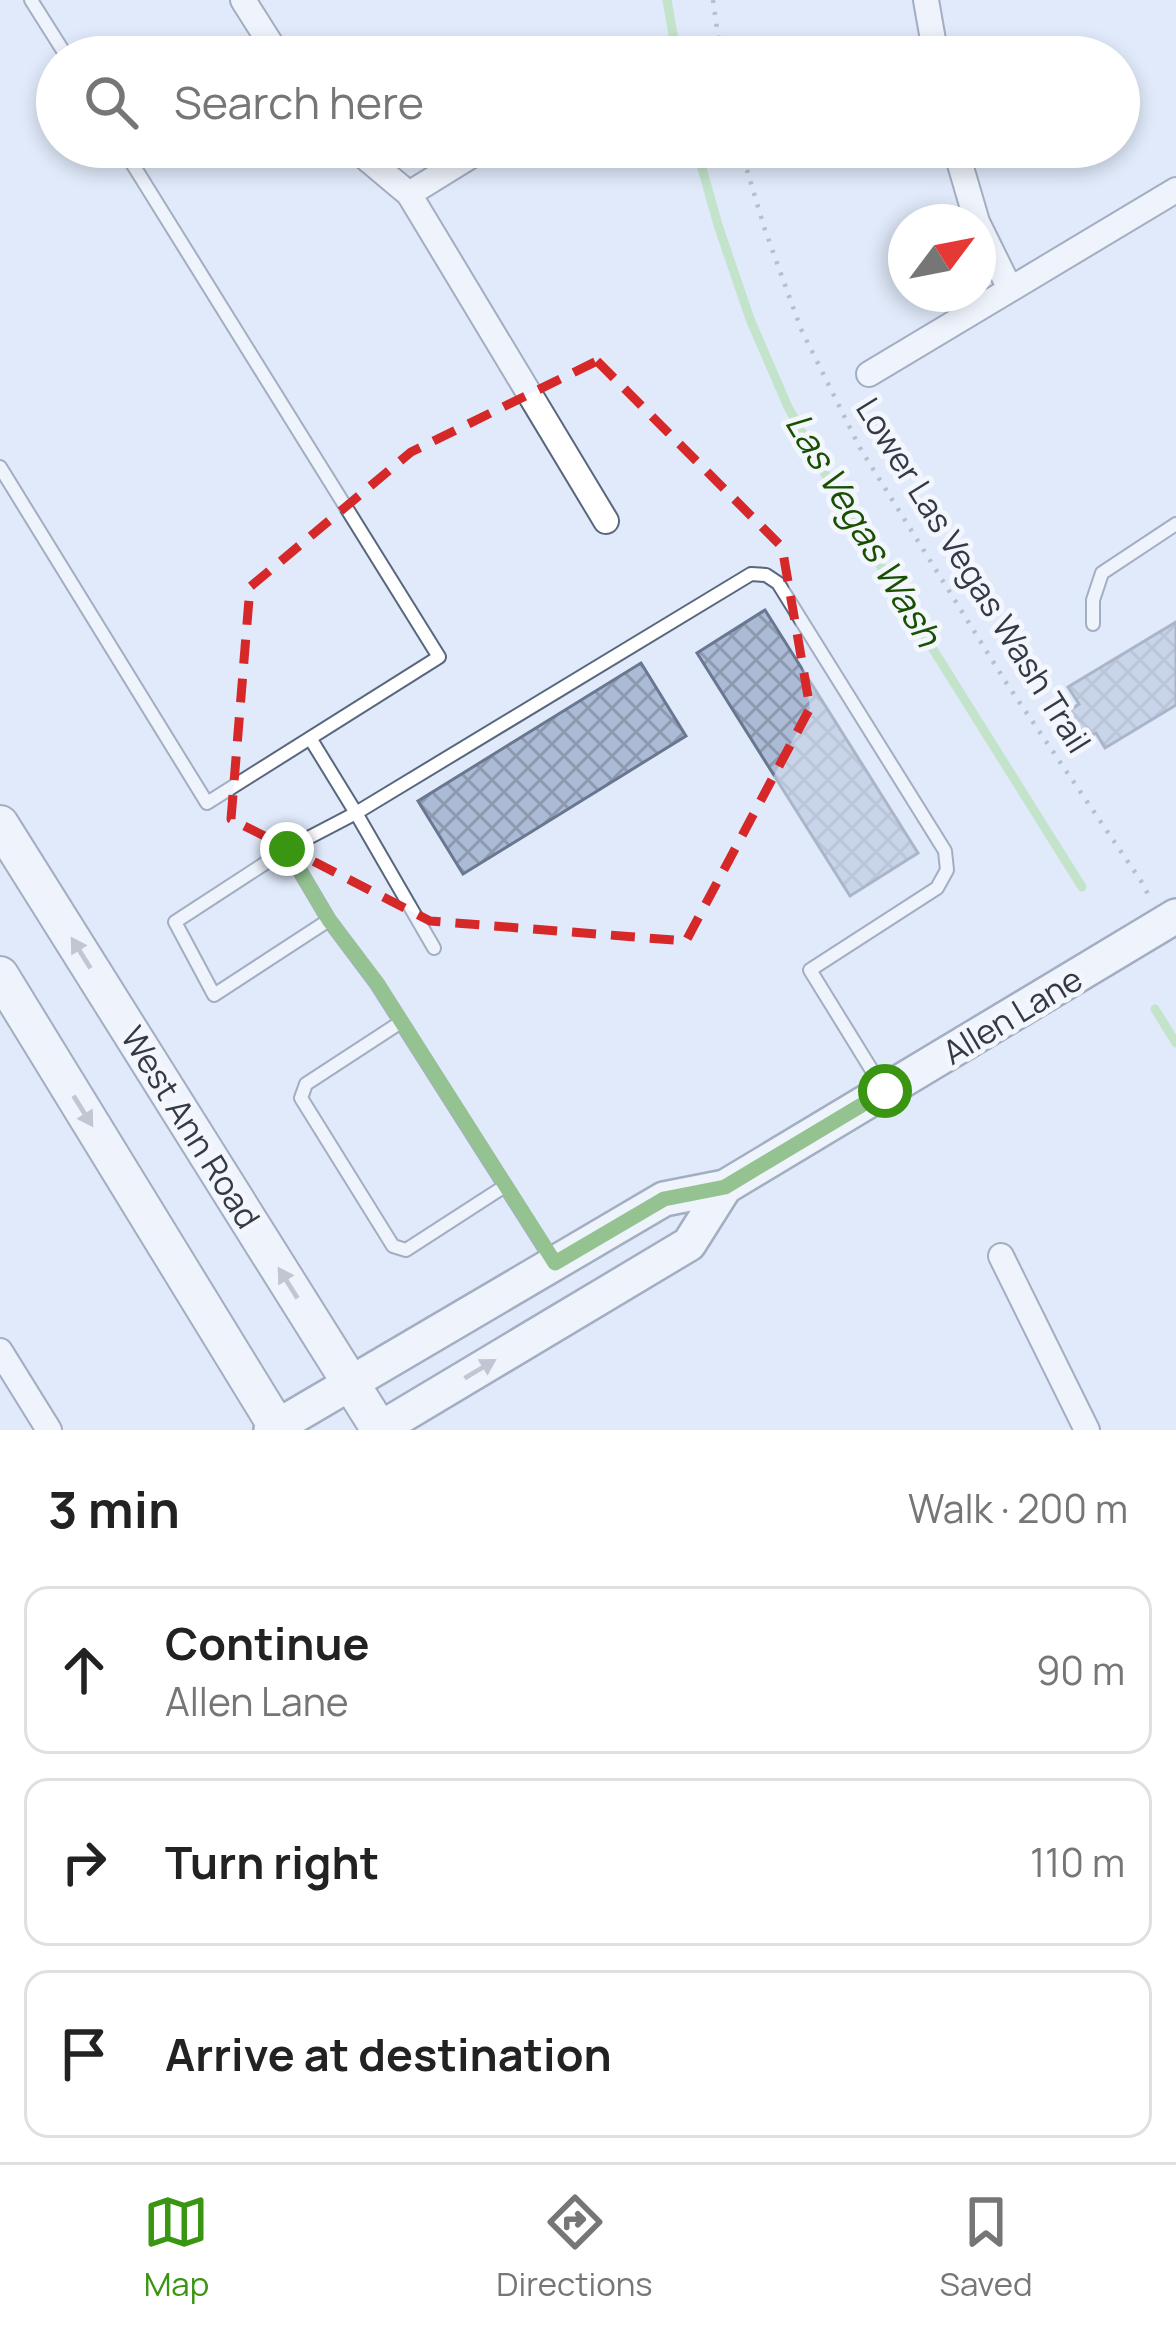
<!DOCTYPE html>
<meta charset="utf-8">
<style>
:root{--surface:#fff;--page:#f6f6f6;--text:#222;--muted:#767676;--line:#e0e0e0;--accent:#399512}
body{margin:0;font-family:Manrope,sans-serif;background:var(--page);color:var(--text)}
.compass{position:absolute;left:888px;top:204px;width:108px;height:108px;border-radius:50%;background:var(--surface);box-shadow:0 6px 18px #0003;rotate:58deg}
.stop{position:absolute;width:36px;height:36px;margin:-27px;border:9px solid #399512;border-radius:50%;background:#fff}
.stop.end{background:#399512;border-color:#fff;box-shadow:0 3px 12px #0008}
.list{margin:0;padding:0;list-style:none}
h2{display:flex;justify-content:space-between;align-items:center;height:156px;margin:0;padding:0 48px;font-size:51px}
h2 small{font-size:39px;font-weight:400;color:var(--muted)}
.list li{display:grid;grid-template-columns:78px 1fr auto;gap:36px;align-items:center;box-sizing:border-box;height:168px;margin:0 24px 24px;padding:0 24px;border:3px solid var(--line);border-radius:24px}
.list b{display:block;font-size:45px;white-space:nowrap}
.list p{margin:0;font-size:39px;white-space:nowrap;color:var(--muted)}
.list em{font-size:39px;font-style:normal;color:var(--muted)}
.icon{flex:none;width:66px;height:66px;fill:none;stroke:currentColor;stroke-width:2;stroke-linecap:round;stroke-linejoin:round}
.map{position:relative;flex:none;width:1176px;height:1430px;overflow:hidden}
.search{position:absolute;background:var(--surface);box-shadow:0 6px 18px #0003;left:36px;right:36px;top:36px;height:132px;display:flex;align-items:center;gap:30px;box-sizing:border-box;padding:0 42px;border-radius:66px;color:var(--muted);font-size:45px}
.sheet{height:732px;background:var(--surface)}
nav{display:flex;justify-content:space-around;align-items:center;box-sizing:border-box;height:168px;border-top:3px solid var(--line);background:var(--surface);font-size:33px;color:var(--muted)}
nav a{display:grid;justify-items:center;gap:6px}
nav .on{color:var(--accent)}
.map>svg:first-child{display:block}
.lines{fill:none;stroke-linecap:round;stroke-linejoin:round}
.stream{stroke:#a0dc90;stroke-width:9}
.building{fill:url(#building-cross-hatch);stroke:#697790;stroke-width:3}
.lane-casing{stroke:#58667e;stroke-width:16}
.street-casing{stroke:#58667e;stroke-width:28}
.secondary-casing{stroke:#58667e;stroke-width:38}
.primary-casing{stroke:#58667e;stroke-width:40}
.path{stroke:#848c9a;stroke-width:4.5;stroke-dasharray:3 9;stroke-linecap:butt}
.lane{stroke:#fff;stroke-width:12}
.street{stroke:#fff;stroke-width:24}
.secondary{stroke:#fff;stroke-width:33}
.primary{stroke:#fff;stroke-width:36}
.oneway{fill:#9a9ca2}
.route{stroke:#399512;stroke-width:15}
.marked{fill:none;stroke:#d62828;stroke-width:9;stroke-dasharray:24 15;stroke-linejoin:round}
.labels{text-anchor:middle;dominant-baseline:central;stroke-width:10;stroke-linejoin:round;paint-order:stroke}
.street-label{font-size:33px;fill:#343a45;stroke:#f3f6fc}
.water-label{font-size:36px;font-style:italic;fill:#185000;stroke:#f3f6fc}
</style>
<div class="map">
<svg width="1176" height="1430" viewBox="0 0 1176 1430">
<defs>
<pattern id="building-cross-hatch" width="8" height="8" patternUnits="userSpaceOnUse" patternTransform="scale(3)"><rect width="8" height="8" fill="#abbbd6"/><path d="M0 0l8 8M0 8l8-8" fill="none" stroke="#8c99af"/></pattern>
</defs>
<rect width="100%" height="100%" fill="#e0eafa"/>
<g class="lines">
<!-- stream -->
<path class="stream" d="M667,0L677,57
M696,147L718,225L750,319L788,407L842,504L1082,887
M1155,1009L1176,1043"/>
</g>
<!-- building -->
<path class="building" d="M765,610L918,853L850,896L697,653Z
M1176,622V705L1105,748L1096,733L1086,739L1069,711L1079,704L1068,687Z
M641,663L686,736L463,874L418,801Z"/>
<g class="lines">
<defs>
<path id="lane" d="M31,0L67,57
M0,467L207,803L439,657L122,147
M1093,624V600L1102,573L1176,524
M310,738L356,813L751,574L766,575L778,583L945,851L947,870L937,888L810,970L884,1090
M287,849L175,922L214,995L329,920
M434,948L356,813L287,849L329,920L377,984L553,1261
M401,1022L306,1084L301,1098L393,1246L406,1250L505,1186"/>
<path id="street" d="M243,0L279,57
M926,0L936,57
M353,147L409,194L606,521
M955,147L977,222
M409,194L485,147
M978,224L1010,289
M869,374L1176,190
M1001,1256L1087,1430
M0,1351L49,1430"/>
<path id="secondary" d="M271,1430L664,1199L725,1187L1176,916
M378,1430L689,1244L725,1187"/>
<path id="primary" d="M0,824L380,1430
M0,975L279,1430"/>
</defs>
<!-- lane casing -->
<use href="#lane" class="lane-casing"/>
<!-- street casing -->
<use href="#street" class="street-casing"/>
<!-- secondary casing -->
<use href="#secondary" class="secondary-casing"/>
<!-- primary casing -->
<use href="#primary" class="primary-casing"/>
<!-- path -->
<path class="path" d="M713,0L721,57
M740,147L765,230L801,329L860,448L1007,684L1141,881L1149,896"/>
<!-- lane -->
<use href="#lane" class="lane"/>
<!-- street -->
<use href="#street" class="street"/>
<!-- secondary -->
<use href="#secondary" class="secondary"/>
<!-- primary -->
<use href="#primary" class="primary"/>
</g>
<!-- one-way arrows -->
<defs><path id="oneway-solid" d="M-6-.8H1V-3.2L6.5 0L1 3.2V.8H-6Z" transform="scale(3)"/></defs>
<g class="oneway">
<use href="#oneway-solid" transform="translate(81 953) rotate(-122)"/>
<use href="#oneway-solid" transform="translate(83 1111) rotate(58)"/>
<use href="#oneway-solid" transform="translate(288 1283) rotate(-122)"/>
<use href="#oneway-solid" transform="translate(480 1369) rotate(-31)"/>
</g>
<g class="lines">
<!-- route -->
<path class="route" d="M287,849L329,920L377,983L555,1263L664,1199L725,1187L885,1091"/>
</g>
<!-- marked area -->
<path d="M0 0H1176V1430H0ZM597,361L782,547L810,708L686,941L430,921L231,819L250,587L411,452Z" fill="#e0eafa" fill-opacity=".55" fill-rule="evenodd"/>
<path class="marked" d="M597,361L782,547L810,708L686,941L430,921L231,819L250,587L411,452Z"/>
<g class="labels">
<!-- street labels -->
<g class="street-label">
<text transform="translate(974 575) rotate(58)">Lower Las Vegas Wash Trail</text>
<text transform="translate(1012 1015) rotate(-31)">Allen Lane</text>
<text transform="translate(191 1127) rotate(58)">West Ann Road</text>
</g>
<!-- water labels -->
<g class="water-label">
<text transform="translate(864 529) rotate(59)">Las Vegas Wash</text>
</g>
</g>
</svg>
<svg class="compass" viewBox="-18 -18 36 36"><path d="M0-13l5 13h-10z" fill="#e53935"/><path d="M0 13l5-13h-10z" fill="#767676"/></svg>
<div class="stop" style="left:885px;top:1091px"></div>
<div class="stop end" style="left:287px;top:849px"></div>
<div class="search"><svg class="icon" aria-label="search" viewBox="0 0 24 24"><circle cx="10" cy="10" r="6"/><path d="M15 15l6 6"/></svg>Search here</div>
</div>
<section class="sheet">
<h2>3 min<small>Walk · 200 m</small></h2>
<ul class="list">
<li><svg class="icon" aria-label="ahead" viewBox="0 0 24 24"><path d="M12 20V5M6 11l6-6 6 6"/></svg><div><b>Continue</b><p>Allen Lane</p></div><em>90 m</em></li>
<li><svg class="icon" aria-label="right" viewBox="0 0 24 24"><path d="M7 20v-9h11M14 6l5 5-5 5"/></svg><div><b>Turn right</b></div><em>110 m</em></li>
<li><svg class="icon" aria-label="arrive" viewBox="0 0 24 24"><path d="M6 21V4h12l-3 4 3 4H6"/></svg><div><b>Arrive at destination</b></div></li>
</ul>
</section>
<nav>
<a class="on"><svg class="icon" aria-label="map" viewBox="0 0 24 24"><path d="M3 6l6-2 6 2 6-2v14l-6 2-6-2-6 2zM9 4v14M15 6v14"/></svg>Map</a>
<a><svg class="icon" aria-label="directions" viewBox="0 0 24 24"><path d="M12 3l9 9-9 9-9-9zM9 14v-3h6M13 9l2 2-2 2"/></svg>Directions</a>
<a><svg class="icon" aria-label="saved" viewBox="0 0 24 24"><path d="M7 4h10v16l-5-4-5 4z"/></svg>Saved</a>
</nav>
